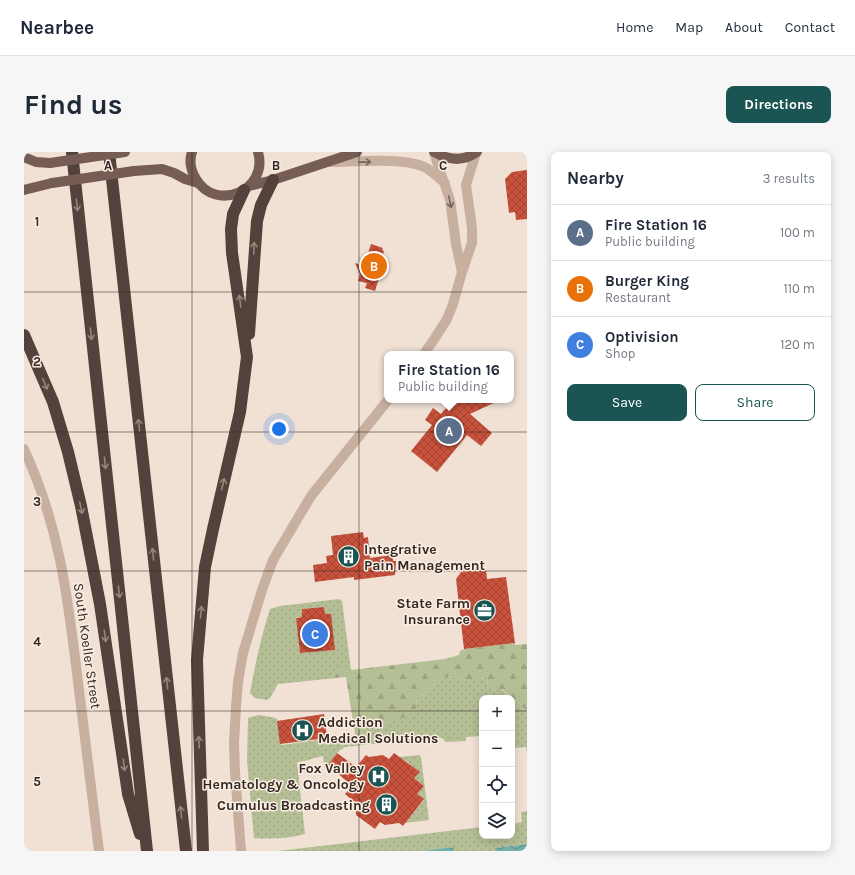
<!DOCTYPE html>
<meta charset="utf-8">
<style>
:root{--surface:#fff;--page:#f6f6f7;--text:#1f2937;--muted:#747a83;--line:#e0e1e3;--accent:#1a5453}
body{margin:0;font-family:Karla,sans-serif;background:var(--page);color:var(--text)}
.controls{position:absolute;right:12px;bottom:12px;display:grid;overflow:hidden;border-radius:8px;box-shadow:0 2px 10px #0003}
.controls button{width:36px;height:36px;display:grid;place-items:center;padding:0;border:0;border-bottom:1px solid var(--line);background:var(--surface);color:var(--text);font:20px sans-serif}
.you{position:absolute;left:255px;top:277px;width:14px;height:14px;margin:-10px;border:3px solid #fff;border-radius:50%;background:#1a73e8;box-shadow:0 0 0 6px #1a73e833}
.badge{display:grid;place-items:center;width:26px;height:26px;border-radius:50%;background:var(--accent);color:#fff;font-size:13px;font-weight:700}
.pin{position:absolute;translate:-50% -50%;border:2px solid #fff;box-shadow:0 1px 4px #0006}
.popup{position:absolute;left:360px;top:199px;width:130px;height:52px;box-sizing:border-box;display:grid;place-content:center;border-radius:8px;background:var(--surface);filter:drop-shadow(0 1px 3px #0005);font-size:13px;white-space:nowrap;color:var(--muted)}
.popup b{font-size:15px;color:var(--text)}
.popup::after{content:'';position:absolute;left:50%;top:100%;margin-left:-8px;border:8px solid transparent;border-top-color:var(--surface)}
.list{margin:0;padding:0;list-style:none}
h2{display:flex;justify-content:space-between;align-items:center;height:52px;margin:0;padding:0 16px;font-size:17px}
h2 small{font-size:13px;font-weight:400;color:var(--muted)}
.list li{display:grid;grid-template-columns:26px 1fr auto;gap:12px;align-items:center;box-sizing:border-box;height:56px;padding:0 16px;border-top:1px solid var(--line)}
.list b{display:block;font-size:15px;white-space:nowrap}
.list p{margin:0;font-size:13px;white-space:nowrap;color:var(--muted)}
.list em{font-size:13px;font-style:normal;color:var(--muted)}
.actions{display:flex;gap:8px;padding:12px 16px}
.actions a{flex:1;padding:9px 0;border:1px solid var(--accent);border-radius:8px;text-align:center;font-size:14px;color:var(--accent)}
.actions .main{background:var(--accent);color:#fff}
.icon{flex:none;width:22px;height:22px;fill:none;stroke:currentColor;stroke-width:2;stroke-linecap:round;stroke-linejoin:round}
.map{position:relative;flex:none;width:503px;height:699px;overflow:hidden;border-radius:8px}
header{display:flex;align-items:center;gap:24px;box-sizing:border-box;height:56px;padding:0 20px;background:var(--surface);border-bottom:1px solid var(--line)}
header strong{font-size:19px}
nav{display:flex;gap:22px;margin-inline-start:auto;font-size:14px}
.intro{display:flex;align-items:center;justify-content:space-between;box-sizing:border-box;height:96px;padding:0 24px}
h1{margin:0;font-size:28px}
.button{padding:10px 18px;border-radius:8px;background:var(--accent);color:#fff;font-size:14px;font-weight:700}
main{display:flex;gap:24px;padding:0 24px}
aside{flex:1;background:var(--surface);border-radius:8px;box-shadow:0 2px 10px #0003}
.map>svg:first-child{display:block}
.grass{fill:url(#grass-dots);fill-rule:evenodd}
.forest{fill:url(#forest-firs)}
.water{fill:url(#water-waves)}
.building{fill:url(#building-cross-hatch)}
.lines{fill:none;stroke-linecap:round;stroke-linejoin:round}
.minor{stroke:#c8b0a1;stroke-width:10}
.major{stroke:#755d55;stroke-width:10}
.highway{stroke:#54413b;stroke-width:12}
.major-bridge{stroke:#755d55;stroke-width:10}
.oneway{stroke:#76655c}
.oneway2{stroke:#96857d}
.grid{fill:none;stroke:#332824;stroke-width:1;stroke-opacity:0.55}
.labels{text-anchor:middle;dominant-baseline:central;stroke-width:3;stroke-linejoin:round;paint-order:stroke}
.poi-label{font-size:14px;font-weight:bold;fill:#332824;stroke:#f9ece1;text-anchor:end}
.street-label{font-size:14px;fill:#332824;stroke:#f9ece1}
.grid-label{font-size:13px;text-anchor:middle;font-weight:bold;fill:#332824;stroke:#f9ece1;stroke-width:3;stroke-linejoin:round;paint-order:stroke}
</style>
<header>
<strong>Nearbee</strong>
<nav><a>Home</a><a>Map</a><a>About</a><a>Contact</a></nav>
</header>
<div class="intro"><h1>Find us</h1><a class="button">Directions</a></div>
<main>
<div class="map">
<svg width="503" height="699" viewBox="0 0 503 699">
<defs>
<pattern id="grass-dots" width="8" height="8" patternUnits="userSpaceOnUse"><rect width="8" height="8" fill="#b5bf96"/><path d="M2 2h.1M6 6h.1" fill="none" stroke="#9ca481" stroke-width="1.8" stroke-linecap="round"/></pattern>
<pattern id="forest-firs" width="22" height="20" patternUnits="userSpaceOnUse"><rect width="22" height="20" fill="#b5bf96"/><path d="M5 1l3.5 6h-7zM16 11l3.5 6h-7z" fill="#9ca481"/></pattern>
<pattern id="water-waves" width="16" height="10" patternUnits="userSpaceOnUse"><rect width="16" height="10" fill="#74aeab"/><path d="M0 5q4-4 8 0t8 0" fill="none" stroke="#608e8b"/></pattern>
<pattern id="building-cross-hatch" width="8" height="8" patternUnits="userSpaceOnUse"><rect width="8" height="8" fill="#c8523c"/><path d="M0 0l8 8M0 8l8-8" fill="none" stroke="#a34432"/></pattern>
</defs>
<rect width="100%" height="100%" fill="#f1e1d5"/>
<!-- grass -->
<path class="grass" d="M315,447L318,449L327,518L307,522L312,526L254,532L246,546L243,548L231,546L226,541C231,512 237,485 246,457L256,454ZM300,455L301,463L310,498L276,501L272,465H279L278,457Z
M427,524C442,530 449,529 464,524L463,534L469,539L477,537L493,549L503,560V603L502,595L490,596L488,583V546H458V584L442,585V589L422,590L418,586L413,585L321,595L315,599L304,613L306,615L304,617L300,615L299,604C289,606 283,609 273,610L281,682C264,687 247,687 230,686L223,609L224,566L235,563L252,566L254,569L257,593L346,581L348,577L393,554L392,546C401,542 407,537 412,528Z
M395,603L397,605L405,668L381,671L400,648L393,642L400,634L390,626L395,620L381,608L379,609L374,605Z
M503,659V692L472,696V699H430L429,695L398,699H254L458,675V684H488V672L498,670L497,660Z"/>
<!-- forest -->
<path class="forest" d="M491,491V493L503,492V560L493,549L478,537L469,539L463,534L464,524L450,528H439L427,524L412,528C407,537 401,542 392,546L393,554L391,560L354,577H348L346,581L351,587L349,590L340,591L331,590L330,586L331,582L322,525L312,526L307,522C312,517 320,515 327,518L421,507L435,503L436,499L440,497Z"/>
<!-- water -->
<path class="water" d="M503,692V699H472L471,696Z
M429,695L430,699H398Z"/>
<!-- building -->
<path class="building" d="M503,18V67L492,68L491,60L485,61L481,27L488,20Z
M347,92L359,96L358,98L360,99L356,112L359,113L351,139L341,136L343,131L334,129L336,122L331,111L340,114Z
M429,248H476L446,262L468,281L457,294L443,283L413,320L387,299L408,273L401,268L409,256L417,262Z
M339,380L340,386L344,385L346,406L368,403L369,409H372L371,423L330,428V425L291,430L289,413L303,411L302,404L309,403L307,384Z
M456,412L457,418H462L463,427L482,425L491,491L440,497L432,427L437,420L447,419L446,413Z
M300,455L301,462H307L311,498L276,501L272,466L278,465V457Z
M300,562L303,586L256,592L253,569Z
M313,601L332,615L342,603L345,605L359,603L365,607L370,601L396,620L390,626L400,634L393,642L400,647L379,674L375,671L361,673L356,670L351,677L332,663V660L328,656L332,651L321,642L328,634L304,613Z"/>
<g class="lines">
<!-- minor -->
<path class="minor" d="M410,0L413,10L426,48L432,92L438,120
M306,10C330,10 384,4 404,17C410,21 415,26 421,31
M400,202L411,186L423,167L429,152L438,120L448,91V76L442,33L452,1
M0,297C36,375 44,447 54,530C61,586 68,643 75,699
M217,699L211,620L210,591L212,555L214,530L219,501L238,438L249,408L287,344L364,248"/>
<!-- major -->
<path class="major" d="M168,0C165,9 167,19 172,27C192,61 245,38 234,0
M410,0C424,8 439,10 453,0
M0,5L12,10L26,11
M110,19L138,17L150,21L161,27L174,31
M225,34L249,28L333,0
M0,38L28,31"/>
<!-- highway -->
<path class="highway" d="M48,0L123,699
M85,0L162,699
M225,182L233,69L237,53L249,28
M0,183L29,250L44,300L57,354L76,452L104,642L116,682
M179,699L173,508L181,415L189,377L216,260L223,205L208,101L207,77L209,62L220,38"/>
<!-- major-bridge -->
<path class="major-bridge" d="M26,11L101,0
M28,31L110,19"/>
</g>
<!-- one-way arrows -->
<defs><path id="oneway-shaft" d="M-6 0H5M1.5-3L5.5 0L1.5 3" fill="none" stroke-width="1.6" stroke-linecap="round" stroke-linejoin="round"/></defs>
<g class="oneway">
<use href="#oneway-shaft" transform="translate(341 10) rotate(-1)"/>
<use href="#oneway-shaft" transform="translate(426 50) rotate(78)"/>
</g>
<g class="oneway2">
<use href="#oneway-shaft" transform="translate(53 53) rotate(84)"/>
<use href="#oneway-shaft" transform="translate(230 96) rotate(-88)"/>
<use href="#oneway-shaft" transform="translate(216 149) rotate(-98)"/>
<use href="#oneway-shaft" transform="translate(67 182) rotate(84)"/>
<use href="#oneway-shaft" transform="translate(21 232) rotate(67)"/>
<use href="#oneway-shaft" transform="translate(115 273) rotate(-96)"/>
<use href="#oneway-shaft" transform="translate(81 311) rotate(84)"/>
<use href="#oneway-shaft" transform="translate(199 332) rotate(-77)"/>
<use href="#oneway-shaft" transform="translate(57 356) rotate(78)"/>
<use href="#oneway-shaft" transform="translate(129 402) rotate(-96)"/>
<use href="#oneway-shaft" transform="translate(95 440) rotate(84)"/>
<use href="#oneway-shaft" transform="translate(177 460) rotate(-85)"/>
<use href="#oneway-shaft" transform="translate(81 484) rotate(82)"/>
<use href="#oneway-shaft" transform="translate(143 531) rotate(-96)"/>
<use href="#oneway-shaft" transform="translate(175 590) rotate(-92)"/>
<use href="#oneway-shaft" transform="translate(100 613) rotate(83)"/>
<use href="#oneway-shaft" transform="translate(157 660) rotate(-96)"/>
</g>
<!-- grid -->
<path class="grid" d="M168,0V699M335,0V699M0,140H503M0,280H503M0,419H503M0,559H458M488,559H503"/>
<!-- icons -->
<defs>
<symbol id="building-disc" viewBox="-11 -11 22 22"><circle r="9.5" fill="#1a5453" stroke="#f9ece1"/><path d="M-4-6H4V6H1V3H-1V6H-4ZM-2.5-4.3h1.7v1.8h-1.7ZM.8-4.3h1.7v1.8H.8ZM-2.5-1h1.7V.8h-1.7ZM.8-1h1.7V.8H.8Z" fill="#fff"/></symbol>
<symbol id="office-disc" viewBox="-11 -11 22 22"><circle r="9.5" fill="#1a5453" stroke="#f9ece1"/><path d="M-6-3h4V-5.5h4V-3h4V5H-6ZM-1-4.5V-3h2v-1.5ZM-6 0V1H6V0Z" fill="#fff"/></symbol>
<symbol id="hospital-disc" viewBox="-11 -11 22 22"><circle r="9.5" fill="#1a5453" stroke="#f9ece1"/><path d="M-5-5h3v3.5h4V-5h3V5h-3V1.5h-4V5h-3Z" fill="#fff"/></symbol>
</defs>
<g fill-rule="evenodd">
<use href="#building-disc" x="312" y="392" width="25" height="25"/>
<use href="#office-disc" x="448" y="446" width="25" height="25"/>
<use href="#hospital-disc" x="266" y="566" width="25" height="25"/>
<use href="#hospital-disc" x="342" y="612" width="25" height="25"/>
<use href="#building-disc" x="350" y="640" width="25" height="25"/>
</g>
<g class="labels">
<!-- poi labels -->
<g class="poi-label">
<text x="340" y="397" text-anchor="start">Integrative<tspan x="340" dy="16">Pain Management</tspan></text>
<text x="446" y="451">State Farm<tspan x="446" dy="16">Insurance</tspan></text>
<text x="294" y="570" text-anchor="start">Addiction<tspan x="294" dy="16">Medical Solutions</tspan></text>
<text x="340" y="616">Fox Valley<tspan x="340" dy="16">Hematology &amp; Oncology</tspan></text>
<text x="346" y="653">Cumulus Broadcasting</text>
</g>
<!-- street labels -->
<g class="street-label">
<text transform="translate(63 494) rotate(82)">South Koeller Street</text>
</g>
</g>
<g class="grid-label">
<text x="84" y="18">A</text>
<text x="252" y="18">B</text>
<text x="419" y="18">C</text>
<text x="13" y="74">1</text>
<text x="13" y="214">2</text>
<text x="13" y="354">3</text>
<text x="13" y="494">4</text>
<text x="13" y="634">5</text>
</g>
</svg>
<div class="controls">
<button>+</button>
<button>−</button>
<button><svg class="icon" aria-label="locate" viewBox="0 0 24 24"><circle cx="12" cy="12" r="6"/><path d="M12 2v4M12 18v4M2 12h4M18 12h4"/></svg></button>
<button><svg class="icon" aria-label="layers" viewBox="0 0 24 24"><path d="M12 4l9 5-9 5-9-5zM3 14l9 5 9-5"/></svg></button>
</div>
<div class="you"></div>
<div class="pin badge" style="left:425px;top:279px;background:#5c6f8a">A</div>
<div class="popup"><b>Fire Station 16</b>Public building</div>
<div class="pin badge" style="left:350px;top:114px;background:#e8710a">B</div>
<div class="pin badge" style="left:291px;top:482px;background:#3f7fe0">C</div>
</div>
<aside>
<h2>Nearby<small>3 results</small></h2>
<ul class="list">
<li><span class="badge" style="background:#5c6f8a">A</span><div><b>Fire Station 16</b><p>Public building</p></div><em>100 m</em></li>
<li><span class="badge" style="background:#e8710a">B</span><div><b>Burger King</b><p>Restaurant</p></div><em>110 m</em></li>
<li><span class="badge" style="background:#3f7fe0">C</span><div><b>Optivision</b><p>Shop</p></div><em>120 m</em></li>
</ul>
<div class="actions"><a class="main">Save</a><a>Share</a></div>
</aside>
</main>
